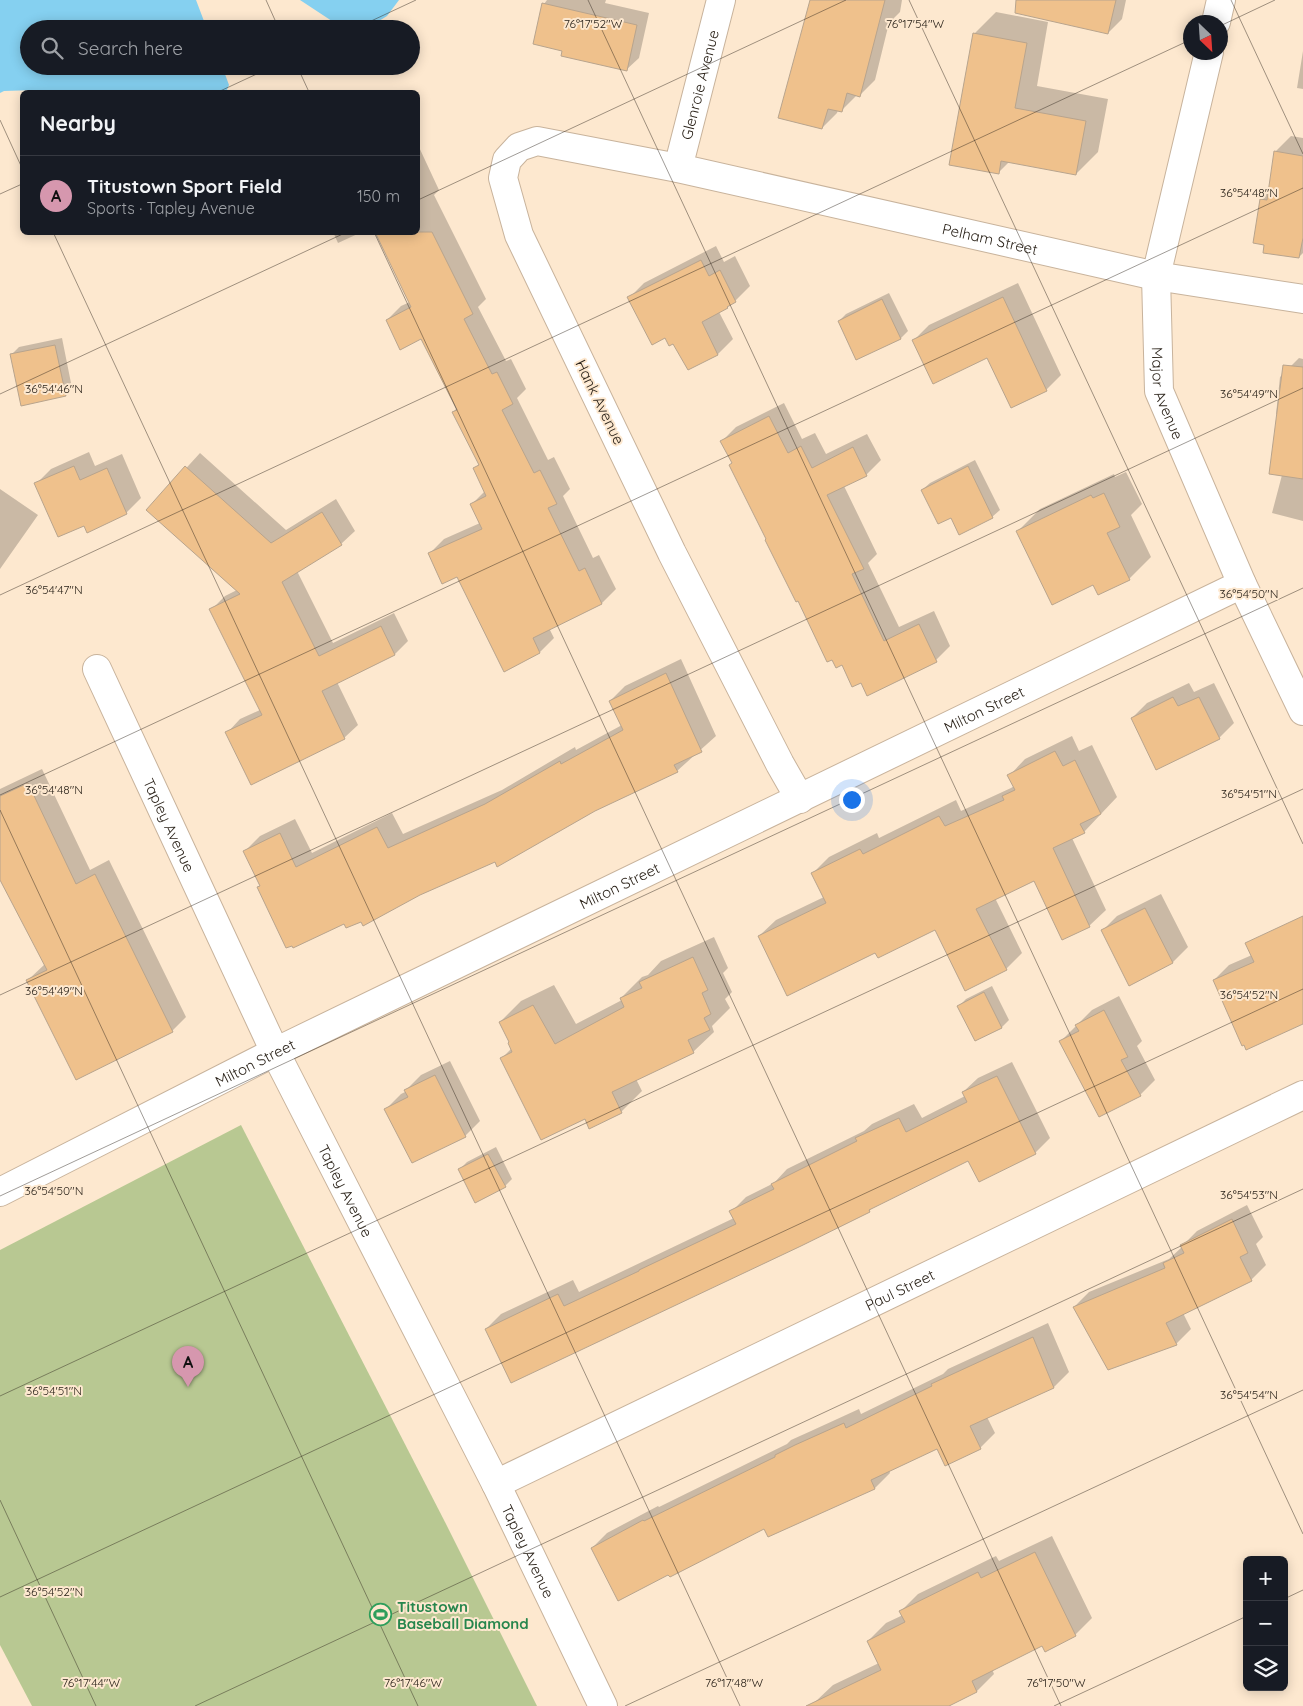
<!DOCTYPE html>
<meta charset="utf-8">
<style>
:root{--surface:#171b24;--page:#242831;--text:#f1f3f6;--muted:#9ea1a6;--line:#363941;--accent:#d697ae}
body{margin:0;font-family:Quicksand,sans-serif;background:var(--page);color:var(--text)}
.controls{position:absolute;right:15px;bottom:15px;display:grid;overflow:hidden;border-radius:8px;box-shadow:0 2px 12px #0003}
.controls button{width:45px;height:45px;display:grid;place-items:center;padding:0;border:0;border-bottom:1px solid var(--line);background:var(--surface);color:var(--text);font:25px sans-serif}
.compass{position:absolute;left:1183px;top:15px;width:45px;height:45px;border-radius:50%;background:var(--surface);box-shadow:0 2px 12px #0003;rotate:155deg}
.you{position:absolute;left:851px;top:799px;width:18px;height:18px;margin:-12px;border:4px solid #fff;border-radius:50%;background:#1a73e8;box-shadow:0 0 0 8px #1a73e833}
.badge{display:grid;place-items:center;width:32px;height:32px;border-radius:50%;background:var(--accent);color:#111;font-size:16px;font-weight:700}
.pin{position:absolute;translate:-50% -41px;filter:drop-shadow(0 1px 2px #0008)}
.pin::after{content:'';position:absolute;top:26px;width:18px;height:15px;background:inherit;clip-path:polygon(0 0,100% 0,50% 100%)}
.list{margin:0;padding:0;list-style:none}
h2{display:flex;justify-content:space-between;align-items:center;height:65px;margin:0;padding:0 20px;font-size:21px}
h2 small{font-size:16px;font-weight:400;color:var(--muted)}
.list li{display:grid;grid-template-columns:32px 1fr auto;gap:15px;align-items:center;box-sizing:border-box;height:80px;padding:0 20px;border-top:1px solid var(--line)}
.list b{display:block;font-size:19px;white-space:nowrap}
.list p{margin:0;font-size:16px;white-space:nowrap;color:var(--muted)}
.list em{font-size:16px;font-style:normal;color:var(--muted)}
.icon{flex:none;width:28px;height:28px;fill:none;stroke:currentColor;stroke-width:2;stroke-linecap:round;stroke-linejoin:round}
.map{position:relative;flex:none;width:1303px;height:1706px;overflow:hidden}
.search{position:absolute;background:var(--surface);box-shadow:0 2px 12px #0003;left:20px;top:20px;width:400px;height:55px;display:flex;align-items:center;gap:12px;box-sizing:border-box;padding:0 18px;border-radius:28px;color:var(--muted);font-size:19px}
.panel{position:absolute;background:var(--surface);box-shadow:0 2px 12px #0003;left:20px;top:90px;width:400px;height:145px;border-radius:8px}
.map>svg:first-child{display:block}
.green{fill:#b8c892}
.water{fill:#85d0f0}
.shadow{fill:#0003}
.building{fill:#efc18c;stroke:#b8a48d}
.lines{fill:none;stroke-linecap:round;stroke-linejoin:round}
.minor-casing{stroke:#c8b39c;stroke-width:30}
.minor{stroke:#fff;stroke-width:28}
.ticks{fill:none;stroke:#2c241b;stroke-width:1;stroke-opacity:0.45}
.labels{text-anchor:middle;dominant-baseline:central;stroke-width:4;stroke-linejoin:round;paint-order:stroke}
.street-label{font-size:15px;fill:#2c241b;stroke:#fde8cf}
.leisure-label{font-size:15px;font-weight:bold;fill:#27864d;stroke:#fde8cf;text-anchor:start}
.ticks-label{font-size:12px;text-anchor:middle;fill:#2c241b;stroke:#fde8cf;stroke-width:4;stroke-linejoin:round;paint-order:stroke}
</style>
<div class="map">
<svg width="1303" height="1706" viewBox="0 0 1303 1706">
<rect width="100%" height="100%" fill="#fde8cf"/>
<!-- green -->
<path class="green" d="M241,1125L446,1524L537,1706H32L0,1645V1250Z"/>
<!-- water -->
<path class="water" d="M0,0H196L207,29H29V66H222L229,85L226,92H40L36,90L4,91L0,93Z
M300,0H399L387,16L366,29L341,27Z"/>
<!-- shadow -->
<path class="shadow" d="M547,0H606L605,3L649,13L639,58L626,70L563,50L544,4Z
M811,0H902L900,12L889,23L875,80L860,95H857L841,111L838,110L837,113L822,128Z
M1070,0H1126L1122,19L1108,33Z
M996,12L1048,22L1037,86L1108,99L1098,152L1076,174L1010,161L998,173L974,34Z
M1303,51V89L1297,88Z
M1291,136L1303,138V253L1299,257L1265,244L1261,199L1270,191L1275,152Z
M418,145L439,190L434,195L486,299L478,307L506,361L511,359L526,389L517,398L548,460L554,457L570,489L563,496L593,558L599,555L616,589L602,603L549,628L554,638L540,652L458,575L430,553L444,539L480,523L471,505L485,491L474,469L479,464L453,412L457,408L422,338L387,320L401,306L410,302L418,232Z
M333,232H362L338,243Z
M716,246L724,262L735,256L750,286L735,301L719,312L733,339L718,354L688,369L674,342L666,337L629,298L644,283Z
M1018,283L1061,375L1046,390L987,356L914,340L929,325Z
M889,293L908,331L901,338L839,321L846,314Z
M62,338L72,388L65,395L12,354L19,347Z
M1299,358L1303,359V521L1272,513L1282,475L1278,414H1276L1280,377Z
M784,403L802,439L815,433L826,454L867,434L881,460L866,475L844,486L877,554L868,563L899,627L934,611L950,646L936,660L862,681L842,663L730,465L733,462L722,441L736,427Z
M89,452L95,466L122,454L141,498L126,513L85,524L36,484L51,469Z
M200,453L286,530L336,499L355,531L341,544L297,571L333,643L394,613L408,641L395,654L337,682L358,725L344,738L227,733L240,719L260,710L211,610L225,596L237,590L148,510Z
M975,460L1000,510L992,517L960,534L951,517L922,490L930,483Z
M1126,472L1142,504L1131,515L1151,557L1129,579L1093,583L1018,531L1040,509L1114,474L1115,477Z
M0,489L38,515L0,569Z
M681,659L716,736L677,771L361,920L344,922L259,887L261,885L245,851L260,836L295,819L312,853L392,813L403,834L502,790L575,747L576,750L622,725L610,701L625,686Z
M1189,683L1194,692L1214,683L1234,723L1219,738L1132,718L1147,703Z
M1072,736L1079,751L1092,745L1117,797L1084,832L1072,838L1106,910L1089,926L1034,879L995,898L1022,953L1006,969L936,928L876,952L759,936L776,920L824,897L813,873L829,857L877,833L879,838L956,800L961,811L1011,788L1014,786L1009,776L1025,759Z
M42,769L90,870L109,860L186,1017L172,1031L28,980L45,964L0,879V789Z
M1161,894L1188,947L1173,962L1130,984L1102,931L1117,916Z
M714,937L728,968L723,973L732,992L725,999L730,1008L712,1026L714,1032L693,1052L636,1079L642,1091L621,1112L585,1117L502,1058L512,1048L510,1042L500,1022L521,1001L554,985L576,1024L622,1000L621,998L642,977L648,975L661,961Z
M1268,948L1245,1044L1214,980L1229,965Z
M992,986L1009,1020L1002,1027L975,1040L959,1006L966,999Z
M1119,996L1142,1041L1137,1046L1155,1080L1140,1095L1061,1041L1092,1010Z
M450,1061L480,1121L465,1136L386,1109L401,1094L407,1091L406,1090L421,1075Z
M1012,1062L1050,1138L1035,1153L969,1159L874,1206L869,1211L801,1244L486,1329L501,1314L573,1280L579,1292L734,1218L731,1212L746,1197L774,1183L787,1169L864,1131L872,1124L914,1104L922,1118L965,1096L963,1092L978,1078Z
M496,1147L512,1179L505,1186L459,1170L467,1162Z
M1247,1205L1263,1237L1256,1244L1266,1265L1251,1280L1183,1313L1191,1329L1176,1344L1074,1307L1089,1292L1169,1259L1182,1247V1246L1197,1231Z
M1048,1323L1069,1372L1054,1387L987,1417L995,1433L980,1448H938L889,1470L890,1473L875,1488L769,1535L765,1527L592,1548L607,1533L658,1506L659,1507L787,1444L791,1440L811,1431L859,1409L861,1414L943,1374L948,1369Z
M1052,1536L1092,1618L1075,1635L1043,1644L992,1669L994,1674L977,1691L953,1703L950,1706H817L815,1702L833,1685L879,1663L868,1641L886,1623L903,1615L901,1611L918,1594L996,1556L999,1561Z"/>
<!-- building -->
<path class="building" d="M810,0H885L860,97L847,93L842,112L828,109L822,129L778,118Z
M1016,0H1116L1108,34L1015,13Z
M542,3L637,25L627,71L561,56L562,51L533,44Z
M973,33L1027,43L1015,108L1086,121L1076,175L1001,161L999,174L949,165Z
M1274,151L1303,156V238L1299,258L1263,253L1264,245L1253,243L1260,199L1267,200Z
M375,232H432L473,314L464,319L492,374L497,372L513,404L502,410L534,473L540,470L557,504L548,508L579,571L585,568L602,604L533,638L540,653L504,672L457,577L442,584L428,553L482,529L470,504L486,496L473,468L479,465L452,412L457,410L421,339L400,350L386,320L411,307Z
M701,260L709,276L720,270L736,302L727,307L728,308L702,322L718,355L688,370L673,344L669,346L665,338L652,345L627,297Z
M1003,297L1047,391L1011,408L987,358L933,384L912,340Z
M882,299L901,339L856,360L838,321Z
M55,345L66,396L21,406L10,354Z
M1283,365L1303,367V479L1269,474Z
M769,416L788,453L801,446L812,468L853,447L867,476L827,495L864,569L852,574L884,641L919,624L937,662L867,696L861,683L852,687L842,665L836,668L832,660L827,662L798,601L796,602L765,540L766,539L729,465L732,463L720,441Z
M74,466L80,480L107,468L127,514L87,533L84,526L58,537L34,483Z
M185,466L271,543L322,512L342,545L282,582L319,656L381,626L395,655L322,691L345,739L251,785L225,732L262,715L209,609L240,594L146,510Z
M968,466L993,518L959,535L951,518L938,524L921,490Z
M1104,493L1120,527L1107,533L1130,580L1098,595L1093,585L1052,605L1016,531L1091,495L1093,498Z
M666,673L702,752L674,765L678,772L595,811L497,867L495,862L420,895L363,926L361,922L346,928L344,924L293,948L292,946L286,948L257,887L260,886L243,851L280,833L296,867L377,827L388,848L485,804L560,761L561,764L623,730L609,701Z
M1173,697L1178,706L1199,697L1220,739L1156,770L1131,718Z
M1055,751L1063,766L1075,760L1101,814L1080,824L1085,833L1053,848L1090,927L1062,940L1034,881L976,909L1007,970L965,991L935,930L878,958L875,953L787,996L758,936L826,903L811,873L860,849L863,854L939,816L945,826L1004,800L1002,796L1015,790L1007,775Z
M28,783L76,884L95,874L173,1032L76,1080L26,980L47,970L0,880V796Z
M1145,908L1173,963L1129,986L1101,930Z
M1303,916V1024L1246,1050L1244,1045L1242,1046L1213,980L1254,962L1245,943Z
M693,957L708,990L702,993L711,1014L704,1018L710,1030L688,1040L694,1053L612,1092L622,1113L589,1129L585,1119L541,1140L500,1058L512,1052L508,1043L509,1042L499,1022L533,1005L555,1044L624,1007L620,998L642,988L639,982Z
M984,992L1002,1028L975,1041L957,1006Z
M1104,1010L1128,1057L1121,1060L1141,1096L1099,1117L1059,1041L1079,1031L1075,1025Z
M435,1075L466,1137L412,1163L384,1109L408,1097L404,1090Z
M997,1076L1036,1154L979,1182L968,1161L869,1210L870,1212L801,1246L511,1383L485,1329L558,1294L564,1306L639,1271V1270L736,1224L729,1211L774,1189L771,1184L857,1141L855,1138L899,1118L906,1132L967,1102L962,1092Z
M488,1154L506,1187L475,1203L458,1169Z
M1232,1219L1248,1253L1240,1257L1252,1281L1166,1323L1177,1345L1108,1370L1073,1307L1165,1268L1163,1263L1184,1253L1180,1245Z
M1033,1337L1054,1388L970,1426L981,1449L945,1466L937,1449L871,1480L875,1489L768,1537L764,1529L670,1577L668,1575L618,1601L591,1548L643,1520L644,1521L775,1457V1455L795,1445L844,1423L846,1428L932,1386L931,1384Z
M1035,1552L1076,1636L1045,1652L1042,1646L972,1681L977,1692L949,1706H806L881,1670L867,1641L905,1622L899,1611L978,1572L981,1578Z"/>
<g class="lines">
<defs>
<g id="minor">
<path d="M1216,22L1221,0"/>
<path id="s1" d="M1209,52L1156,276L1159,391L1242,584L1303,711"/>
<path id="s2" d="M678,168L721,0"/>
<path id="s3" d="M97,669L275,1052L496,1484L603,1706"/>
<path id="s4" d="M800,799L780,764L672,553L519,235L503,178L507,160L519,147L537,141L678,168L1156,276L1303,299"/>
<path id="s5" d="M0,1192L275,1052L1242,584"/>
<path id="s6" d="M496,1484L1303,1095"/>
</g>
</defs>
<!-- minor casing -->
<use href="#minor" class="minor-casing"/>
<!-- minor -->
<use href="#minor" class="minor"/>
</g>
<!-- ticks -->
<path class="ticks" d="M266,0L279,29M588,0L1303,1534M909,0L1303,844M1231,0L1303,154M1220,26L1275,0M354,29L416,0M297,66L309,92M218,92L274,66M0,120L22,168M0,194L22,184M418,200L846,0M53,232L740,1706M374,232L1061,1706M0,394L347,232M0,595L1190,40M0,795L1303,188M0,810L418,1706M0,995L1303,388M0,1196L1303,588M0,1396L1303,789M0,1500L96,1706M0,1597L1303,989M1284,1599L1303,1590M195,1706L1303,1189M625,1706L1303,1390M1054,1706L1247,1616"/>
<!-- icons -->
<defs>
<symbol id="stadium-ring" viewBox="-11 -11 22 22"><circle r="9.5" fill="#fde8cf" stroke="#2e9e5b" stroke-width="1.5"/><path d="M0-5a6.5 5 0 1 0 0 10a6.5 5 0 1 0 0-10ZM-3.5-1.8h7v3.6h-7Z" fill="#2e9e5b"/></symbol>
</defs>
<g fill-rule="evenodd">
<use href="#stadium-ring" x="368" y="1602" width="25" height="25"/>
</g>
<g class="labels">
<!-- street labels -->
<g class="street-label">
<text stroke="none"><textPath href="#s2" startOffset="86">Glenroie Avenue</textPath></text>
<text stroke="none"><textPath href="#s4" startOffset="1208">Pelham Street</textPath></text>
<text stroke="none"><textPath href="#s1" startOffset="349">Major Avenue</textPath></text>
<text transform="translate(600 402) rotate(64)">Hank Avenue</text>
<text stroke="none"><textPath href="#s5" startOffset="1096">Milton Street</textPath></text>
<text stroke="none"><textPath href="#s3" startOffset="172">Tapley Avenue</textPath></text>
<text stroke="none"><textPath href="#s5" startOffset="691">Milton Street</textPath></text>
<text stroke="none"><textPath href="#s5" startOffset="286">Milton Street</textPath></text>
<text stroke="none"><textPath href="#s3" startOffset="578">Tapley Avenue</textPath></text>
<text stroke="none"><textPath href="#s6" startOffset="448">Paul Street</textPath></text>
<text stroke="none"><textPath href="#s3" startOffset="982">Tapley Avenue</textPath></text>
</g>
<!-- leisure labels -->
<g class="leisure-label">
<text x="397" y="1606">Titustown<tspan x="397" dy="17">Baseball Diamond</tspan></text>
</g>
</g>
<g class="ticks-label">
<text x="593" y="28">76°17'52"W</text>
<text x="915" y="28">76°17'54"W</text>
<text x="1249" y="197">36°54'48"N</text>
<text x="54" y="393">36°54'46"N</text>
<text x="1249" y="398">36°54'49"N</text>
<text x="54" y="594">36°54'47"N</text>
<text x="1249" y="598">36°54'50"N</text>
<text x="54" y="794">36°54'48"N</text>
<text x="1249" y="798">36°54'51"N</text>
<text x="54" y="995">36°54'49"N</text>
<text x="1249" y="999">36°54'52"N</text>
<text x="54" y="1195">36°54'50"N</text>
<text x="1249" y="1199">36°54'53"N</text>
<text x="54" y="1395">36°54'51"N</text>
<text x="1249" y="1399">36°54'54"N</text>
<text x="54" y="1596">36°54'52"N</text>
<text x="91" y="1687">76°17'44"W</text>
<text x="413" y="1687">76°17'46"W</text>
<text x="734" y="1687">76°17'48"W</text>
<text x="1056" y="1687">76°17'50"W</text>
</g>
</svg>
<div class="controls">
<button>+</button>
<button>−</button>
<button><svg class="icon" aria-label="layers" viewBox="0 0 24 24"><path d="M12 4l9 5-9 5-9-5zM3 14l9 5 9-5"/></svg></button>
</div>
<svg class="compass" viewBox="-18 -18 36 36"><path d="M0-13l5 13h-10z" fill="#e53935"/><path d="M0 13l5-13h-10z" fill="#9ea1a6"/></svg>
<div class="you"></div>
<div class="pin badge" style="left:188px;top:1387px">A</div>
<div class="search"><svg class="icon" aria-label="search" viewBox="0 0 24 24"><circle cx="10" cy="10" r="6"/><path d="M15 15l6 6"/></svg>Search here</div>
<section class="panel">
<h2>Nearby<small></small></h2>
<ul class="list">
<li><span class="badge">A</span><div><b>Titustown Sport Field</b><p>Sports · Tapley Avenue</p></div><em>150 m</em></li>
</ul>
</section>
</div>
